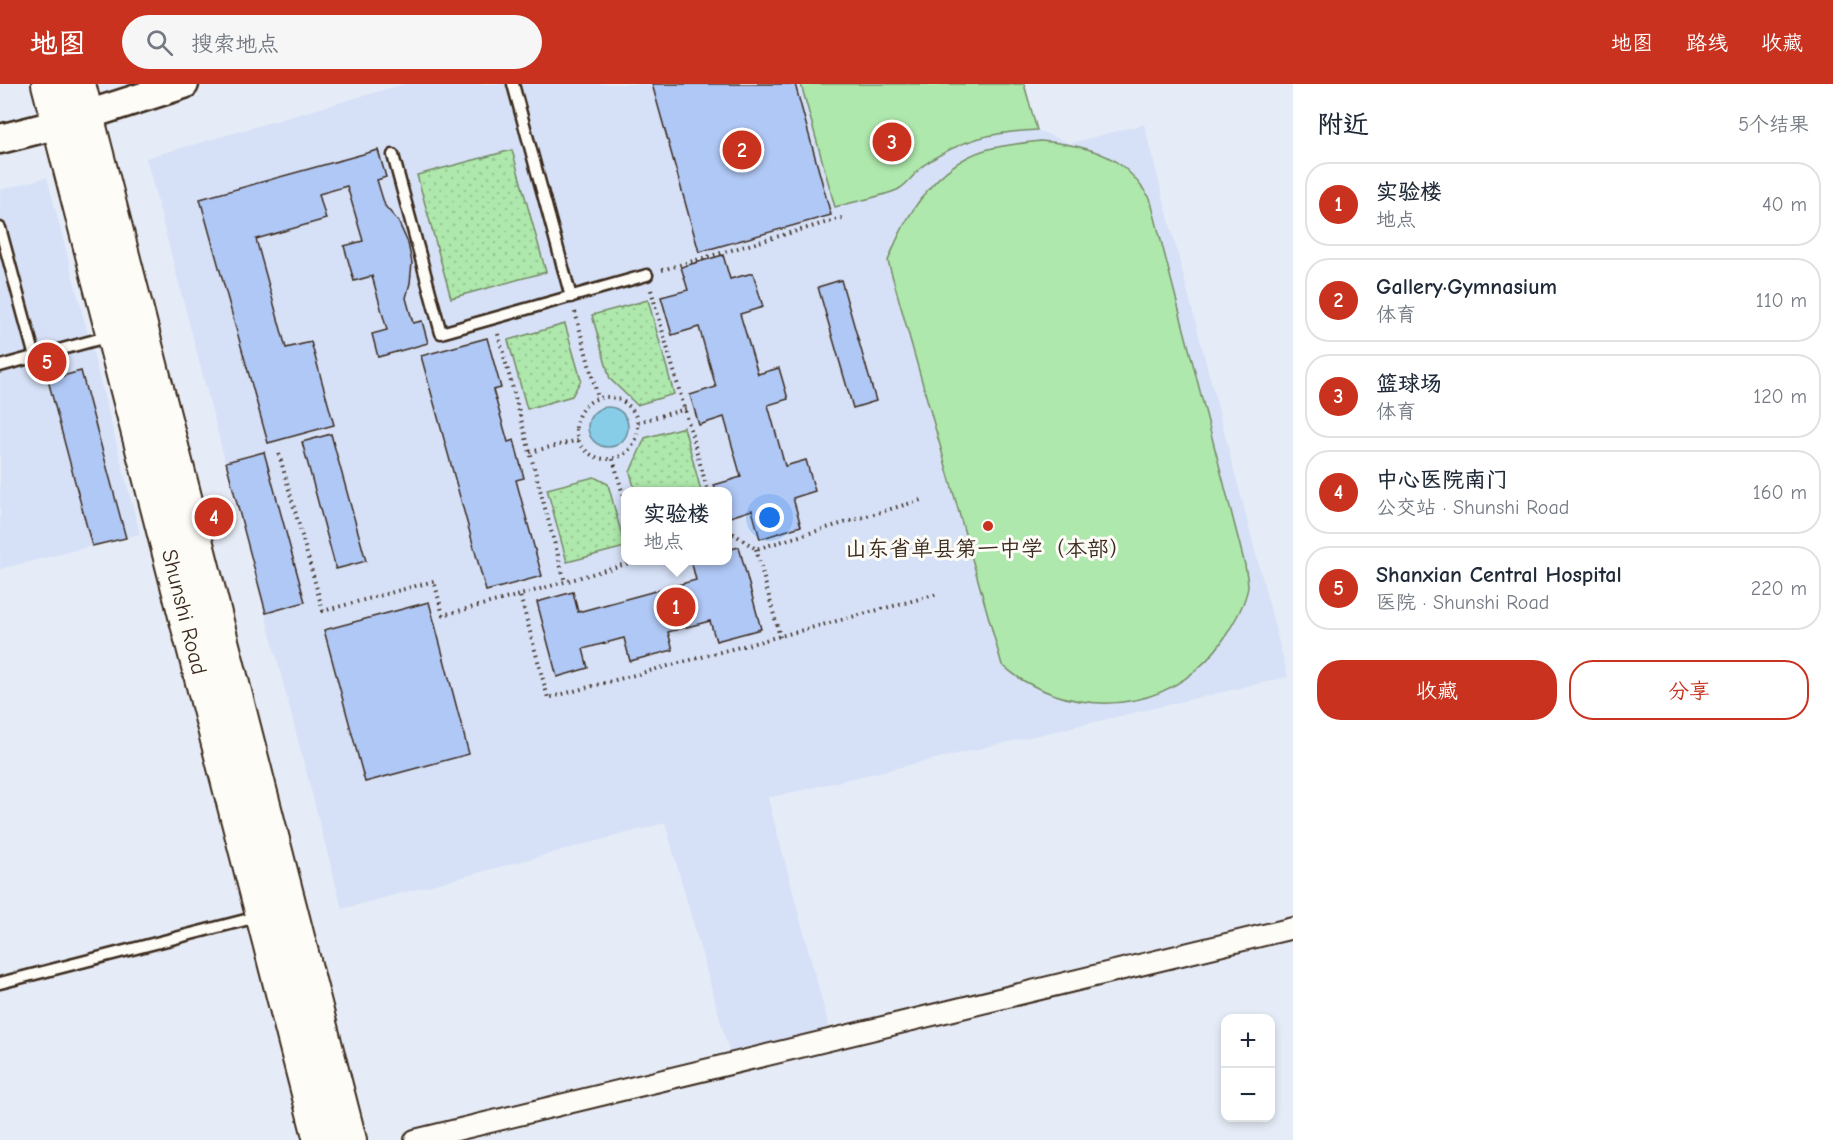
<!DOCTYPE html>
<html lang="zh">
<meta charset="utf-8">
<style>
:root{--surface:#fff;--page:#f6f6f7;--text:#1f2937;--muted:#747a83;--line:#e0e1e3;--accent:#c8321e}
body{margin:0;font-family:"Comic Neue","LXGW WenKai TC",sans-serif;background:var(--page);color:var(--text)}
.controls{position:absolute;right:18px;bottom:18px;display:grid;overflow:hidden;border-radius:12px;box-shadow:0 3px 9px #0003}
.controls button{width:54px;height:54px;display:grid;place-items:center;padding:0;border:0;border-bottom:2px solid var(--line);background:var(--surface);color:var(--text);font:30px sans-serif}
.you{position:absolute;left:770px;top:434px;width:21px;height:21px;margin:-15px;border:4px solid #fff;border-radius:50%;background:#1a73e8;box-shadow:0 0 0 9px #1a73e833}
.badge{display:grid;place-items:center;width:39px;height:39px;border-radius:50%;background:var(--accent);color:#fff;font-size:20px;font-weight:700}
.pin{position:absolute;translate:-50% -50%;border:3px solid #fff;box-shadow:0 2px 6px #0006}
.popup{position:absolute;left:621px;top:403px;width:111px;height:78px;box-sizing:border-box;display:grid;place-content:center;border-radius:12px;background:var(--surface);filter:drop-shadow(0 2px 4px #0005);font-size:20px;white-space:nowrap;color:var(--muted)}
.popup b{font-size:22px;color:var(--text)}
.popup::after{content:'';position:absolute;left:50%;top:100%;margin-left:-12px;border:12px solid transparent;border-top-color:var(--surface)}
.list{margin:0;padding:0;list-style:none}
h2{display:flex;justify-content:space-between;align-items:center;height:78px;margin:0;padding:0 24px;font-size:26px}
h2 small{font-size:20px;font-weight:400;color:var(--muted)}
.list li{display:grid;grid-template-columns:39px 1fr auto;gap:18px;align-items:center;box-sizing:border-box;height:84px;margin:0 12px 12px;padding:0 12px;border:2px solid var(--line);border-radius:24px}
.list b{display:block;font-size:22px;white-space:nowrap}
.list p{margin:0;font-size:20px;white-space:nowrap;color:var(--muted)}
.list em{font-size:20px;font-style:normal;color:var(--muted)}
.actions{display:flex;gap:12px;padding:18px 24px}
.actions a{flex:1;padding:14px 0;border:2px solid var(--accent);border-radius:24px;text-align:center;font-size:21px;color:var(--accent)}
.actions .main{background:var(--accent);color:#fff}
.icon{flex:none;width:33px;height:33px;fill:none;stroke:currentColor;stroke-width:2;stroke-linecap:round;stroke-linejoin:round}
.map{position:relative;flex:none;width:1293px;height:1056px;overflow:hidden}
header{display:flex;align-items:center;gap:36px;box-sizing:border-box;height:84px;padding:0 30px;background:var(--accent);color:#fff}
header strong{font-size:28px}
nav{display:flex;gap:33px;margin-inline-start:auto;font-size:21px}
.search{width:420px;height:54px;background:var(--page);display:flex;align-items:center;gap:15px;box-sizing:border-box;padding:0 21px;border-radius:33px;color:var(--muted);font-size:22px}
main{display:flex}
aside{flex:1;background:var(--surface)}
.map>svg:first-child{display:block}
.built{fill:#d6e1f7;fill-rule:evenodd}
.grass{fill:url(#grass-dots);stroke:#748965;stroke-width:1.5}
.pitch{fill:#aee8ac;stroke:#748965;stroke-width:1.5}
.water{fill:#87cde8;stroke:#698c97;stroke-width:1.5}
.building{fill:#b0c8f6;stroke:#3b2a1e;stroke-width:1.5}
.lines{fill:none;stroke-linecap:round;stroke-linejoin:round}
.service-casing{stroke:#3b2a1e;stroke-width:15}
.minor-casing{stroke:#3b2a1e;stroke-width:24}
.secondary-casing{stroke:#3b2a1e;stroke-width:33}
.primary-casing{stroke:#3b2a1e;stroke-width:36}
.path{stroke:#3b2a1e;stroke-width:4;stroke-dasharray:1.5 4.5;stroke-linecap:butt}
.service{stroke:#fdfcf7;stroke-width:10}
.minor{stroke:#fdfcf7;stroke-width:20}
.secondary{stroke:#fdfcf7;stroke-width:28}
.primary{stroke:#fdfcf7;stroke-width:32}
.poi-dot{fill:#c8321e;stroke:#fdfcf7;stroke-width:2}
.labels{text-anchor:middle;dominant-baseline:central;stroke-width:6;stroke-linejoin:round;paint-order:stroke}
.poi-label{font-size:22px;fill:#3b2a1e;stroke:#fdfcf7}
.street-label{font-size:22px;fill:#3b2a1e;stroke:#fdfcf7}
</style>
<header>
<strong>地图</strong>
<div class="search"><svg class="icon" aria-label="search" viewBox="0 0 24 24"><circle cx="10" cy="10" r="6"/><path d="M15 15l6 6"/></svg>搜索地点</div>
<nav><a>地图</a><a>路线</a><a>收藏</a></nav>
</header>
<main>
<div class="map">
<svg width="1293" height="1056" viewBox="0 0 1293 1056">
<defs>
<pattern id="grass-dots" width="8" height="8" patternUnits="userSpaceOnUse" patternTransform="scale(1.5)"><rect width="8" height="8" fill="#aee8ac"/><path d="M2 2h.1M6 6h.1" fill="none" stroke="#97c794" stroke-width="1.8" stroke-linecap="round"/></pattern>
</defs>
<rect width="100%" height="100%" fill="#e6ecf7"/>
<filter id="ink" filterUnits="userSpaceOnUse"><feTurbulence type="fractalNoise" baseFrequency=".0167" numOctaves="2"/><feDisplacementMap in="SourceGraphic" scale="12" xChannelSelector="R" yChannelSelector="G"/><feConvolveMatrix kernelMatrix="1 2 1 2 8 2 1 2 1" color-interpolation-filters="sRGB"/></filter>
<g filter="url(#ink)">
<!-- built -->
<path class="built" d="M404,0H1025L1037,46L1070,59L1144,40L1288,593L768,714L832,954L732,978L665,739L342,825L146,74ZM625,408H727V476H625Z
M47,93L140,450L0,485V106Z"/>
<!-- grass -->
<path class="grass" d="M512,66L546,188L451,214L417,91Z
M648,216L674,310L637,321L610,295L592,231Z
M565,240L581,296L572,312L527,325L508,256Z
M684,343L701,407H635L630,388L645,354Z
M594,393L608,400L625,463L567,478L547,405Z"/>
<!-- pitch -->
<path class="pitch" d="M801,0H1024L1037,46C993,48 961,55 924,81C915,88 908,101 897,106C878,114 855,117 835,123Z
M1040,57C1066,59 1101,65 1122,82C1134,91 1141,102 1150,114L1245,481C1246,488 1248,496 1248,503C1245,521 1234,538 1225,553C1180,623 1094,637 1024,597C1016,593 1009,586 1002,581L888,177C905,131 936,81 985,66C1003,61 1022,59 1040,57Z"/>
<!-- water -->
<path class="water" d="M588 343a20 20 0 1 1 40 0a20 20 0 1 1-40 0Z"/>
<!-- building -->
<path class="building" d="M652,0H795L831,131L699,168Z
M378,66L386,93L377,96L385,122L398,137L408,159L412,179L410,199L406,214L413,239L422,237L428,259L378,273L372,250L387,246L372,192L354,197L344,162L363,157L347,102L319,110L326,135L256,155L286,264L311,258L334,341L268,359L200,115Z
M723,171L730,195L753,189L763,223L740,230L758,290L779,284L788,315L768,321L785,382L806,376L815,407L793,414L801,442L760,455L752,426L727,434V408H716L714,401L741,393L724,333L699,341L690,311L716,303L699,243L672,251L661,213L688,206L681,183Z
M841,196L876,317L853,324L818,203Z
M487,254L501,304L493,306L508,358L514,356L524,394L516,396L542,492L486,507L421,272Z
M81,287L126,454L92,462L48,296Z
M331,350L366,477L336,485L302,358Z
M264,368L305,518L266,529L226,378Z
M739,463L761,545L716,557L710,537L668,548L673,566L630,577L624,554L583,565L588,584L557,593L537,518L573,508L578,528L696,496L691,476H727V466Z
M429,518L469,670L365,698L324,546Z"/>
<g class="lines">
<defs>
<path id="service" d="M513,0L571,213
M393,71L441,249L647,191
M0,144L35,273
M0,282L110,252
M0,899L261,832"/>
<path id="minor" d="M415,1056L1293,844"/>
<path id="secondary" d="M0,55L59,40L184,0"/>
<path id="primary" d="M48,0L320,1056
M79,0L350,1056"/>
</defs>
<!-- service casing -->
<use href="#service" class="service-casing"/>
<!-- minor casing -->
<use href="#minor" class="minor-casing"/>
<!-- secondary casing -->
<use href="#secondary" class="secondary-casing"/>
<!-- primary casing -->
<use href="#primary" class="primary-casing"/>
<!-- path -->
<path class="path" d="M662,186L842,134
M651,206L708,408
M575,228L598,314
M498,250L565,498
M576 344a31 31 0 1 1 62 0a31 31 0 1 1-62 0Z
M638,338L686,325
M530,368L579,356
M279,370L323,527L434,497L443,531L520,511
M613,375L625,418
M727,452L734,450L756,465L921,416
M756,465L780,553
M639,476L520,511L548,614L938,510"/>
<!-- service -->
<use href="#service" class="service"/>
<!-- minor -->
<use href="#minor" class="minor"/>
<!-- secondary -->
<use href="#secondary" class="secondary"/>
<!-- primary -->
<use href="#primary" class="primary"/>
</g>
</g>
<!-- markers -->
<circle class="poi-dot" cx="988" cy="442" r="6"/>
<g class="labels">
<!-- poi labels -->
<g class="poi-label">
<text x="988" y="465">山东省单县第一中学（本部）</text>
</g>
<!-- street labels -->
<g class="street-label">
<text transform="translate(184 528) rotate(76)">Shunshi Road</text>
</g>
</g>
</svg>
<div class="controls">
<button>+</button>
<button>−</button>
</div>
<div class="you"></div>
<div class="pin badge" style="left:676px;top:523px">1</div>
<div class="popup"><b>实验楼</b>地点</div>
<div class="pin badge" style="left:742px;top:66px">2</div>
<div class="pin badge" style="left:892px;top:58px">3</div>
<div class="pin badge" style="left:214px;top:433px">4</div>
<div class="pin badge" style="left:47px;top:278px">5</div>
</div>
<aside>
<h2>附近<small>5个结果</small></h2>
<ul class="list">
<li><span class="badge">1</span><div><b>实验楼</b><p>地点</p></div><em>40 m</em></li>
<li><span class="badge">2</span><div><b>Gallery·Gymnasium</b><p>体育</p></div><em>110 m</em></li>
<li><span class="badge">3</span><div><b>篮球场</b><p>体育</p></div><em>120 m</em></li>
<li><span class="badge">4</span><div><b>中心医院南门</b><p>公交站 · Shunshi Road</p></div><em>160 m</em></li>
<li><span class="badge">5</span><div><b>Shanxian Central Hospital</b><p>医院 · Shunshi Road</p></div><em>220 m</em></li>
</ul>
<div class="actions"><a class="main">收藏</a><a>分享</a></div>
</aside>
</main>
